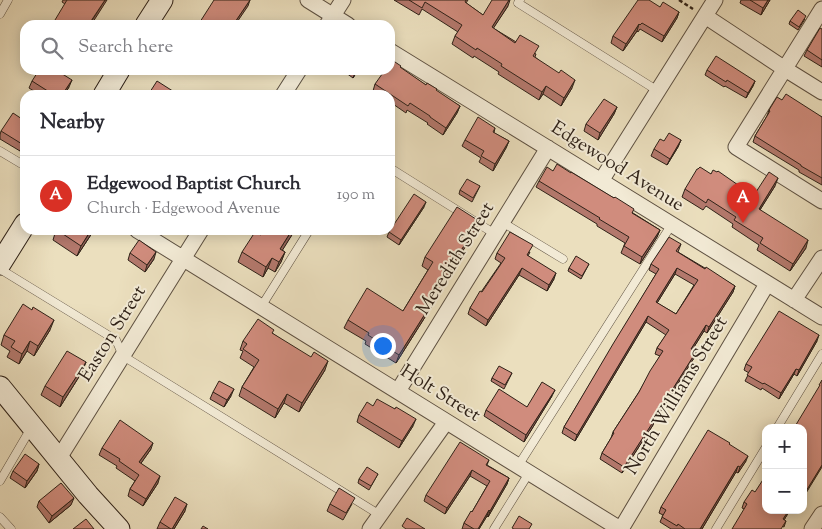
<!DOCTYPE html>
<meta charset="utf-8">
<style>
:root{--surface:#fff;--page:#f7f7f7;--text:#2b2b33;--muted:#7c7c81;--line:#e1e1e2;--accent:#d93025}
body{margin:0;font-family:"Sorts Mill Goudy",serif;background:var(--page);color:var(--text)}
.controls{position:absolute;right:15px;bottom:15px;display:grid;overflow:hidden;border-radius:10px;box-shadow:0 2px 12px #0003}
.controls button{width:45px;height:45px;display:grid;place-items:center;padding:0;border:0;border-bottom:1px solid var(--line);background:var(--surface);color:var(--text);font:25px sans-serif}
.you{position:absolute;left:382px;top:345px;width:18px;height:18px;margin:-12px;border:4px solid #fff;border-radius:50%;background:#1a73e8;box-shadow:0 0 0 8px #1a73e833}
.badge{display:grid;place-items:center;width:32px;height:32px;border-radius:50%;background:var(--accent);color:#fff;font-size:16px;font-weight:700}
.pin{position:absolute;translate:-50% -41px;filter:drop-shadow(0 1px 2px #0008)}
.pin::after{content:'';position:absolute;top:26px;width:18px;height:15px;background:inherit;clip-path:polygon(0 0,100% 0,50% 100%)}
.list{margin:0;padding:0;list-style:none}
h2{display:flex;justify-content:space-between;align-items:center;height:65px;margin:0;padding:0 20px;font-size:21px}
h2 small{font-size:16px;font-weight:400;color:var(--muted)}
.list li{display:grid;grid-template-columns:32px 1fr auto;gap:15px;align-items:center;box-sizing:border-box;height:80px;padding:0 20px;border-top:1px solid var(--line)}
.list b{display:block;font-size:19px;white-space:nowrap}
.list p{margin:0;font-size:16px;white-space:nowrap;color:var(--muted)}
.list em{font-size:16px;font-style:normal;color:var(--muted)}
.icon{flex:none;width:28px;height:28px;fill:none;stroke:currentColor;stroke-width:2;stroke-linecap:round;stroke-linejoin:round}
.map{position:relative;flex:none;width:822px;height:529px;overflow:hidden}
.search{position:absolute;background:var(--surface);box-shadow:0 2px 12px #0003;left:20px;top:20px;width:375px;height:55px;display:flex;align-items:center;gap:12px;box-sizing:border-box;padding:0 18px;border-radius:15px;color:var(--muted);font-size:19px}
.panel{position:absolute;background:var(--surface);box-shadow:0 2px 12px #0003;left:20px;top:90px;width:375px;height:145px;border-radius:15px}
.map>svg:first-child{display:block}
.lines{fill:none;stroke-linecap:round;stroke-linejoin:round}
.lane-casing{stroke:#5e5142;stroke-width:9}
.street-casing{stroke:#5e5142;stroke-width:17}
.secondary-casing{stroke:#2f2218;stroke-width:23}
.path{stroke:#2f2218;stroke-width:2.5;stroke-dasharray:4 2.5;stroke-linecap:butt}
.lane{stroke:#f2ead5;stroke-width:8}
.street{stroke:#f2ead5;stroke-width:15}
.secondary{stroke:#f2ead5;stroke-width:21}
.wall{fill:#b3786c;stroke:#2f2218;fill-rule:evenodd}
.shaded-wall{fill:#926258;stroke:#2f2218}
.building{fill:#d08c7d;stroke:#2f2218;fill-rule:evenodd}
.labels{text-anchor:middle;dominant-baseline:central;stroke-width:4;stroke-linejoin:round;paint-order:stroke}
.street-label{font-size:19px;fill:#2f2218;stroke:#f2ead5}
</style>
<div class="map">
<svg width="822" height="529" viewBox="0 0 822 529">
<rect width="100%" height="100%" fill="#ebdfbe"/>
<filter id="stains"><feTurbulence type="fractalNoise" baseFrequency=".004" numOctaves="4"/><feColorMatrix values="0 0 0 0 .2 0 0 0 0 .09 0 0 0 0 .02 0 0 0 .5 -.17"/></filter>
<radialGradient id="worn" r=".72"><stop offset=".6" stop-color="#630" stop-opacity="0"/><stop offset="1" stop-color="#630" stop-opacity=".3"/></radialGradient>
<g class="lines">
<defs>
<path id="lane" d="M520,0L518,3L658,91
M0,14L8,0
M0,151L25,166
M390,168L495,234
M502,222L563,259
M0,269L116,340L123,356L380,515
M261,307L308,232L307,230
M777,428L822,354
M518,466L672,224
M0,481L31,428
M0,517L11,529
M494,529L529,473
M716,529L766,447"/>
<path id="street" d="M308,0L348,25
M822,9L736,147L822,201
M705,16L785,69L822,92
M327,25L343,0
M390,51L822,317
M283,95L299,70
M601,181L715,0
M137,230L620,529
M794,300L822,258
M398,391L548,148
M59,458L201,230
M370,529L446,422
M621,529L767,284
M812,529L822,514"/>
<path id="secondary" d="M146,25L162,0
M104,95L119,70
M0,264L25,224
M0,387L88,495L119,529"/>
</defs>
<!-- lane casing -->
<use href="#lane" class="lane-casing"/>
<!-- street casing -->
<use href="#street" class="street-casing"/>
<!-- secondary casing -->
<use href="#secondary" class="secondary-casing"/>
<!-- path -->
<path class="path" d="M679,0L693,9"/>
<!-- lane -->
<use href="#lane" class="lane"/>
<!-- street -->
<use href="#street" class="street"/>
<!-- secondary -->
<use href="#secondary" class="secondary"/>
</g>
<!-- wall -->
<path class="wall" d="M63,0H107L65,4L62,2Z
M394,0H468L466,3L483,15L508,6L493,28L536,54L535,57L572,88L561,106L543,94L539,100L498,74L499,72L474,56L473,58L452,44L455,36L458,32L422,9L419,15Z
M741,0H770L761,15L740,3Z
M660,7L679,12L677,18L662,42L640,29L638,32L637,31L623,51L611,43L613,36Z
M805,19L798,30L789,24L790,21Z
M822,29V67L804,56L807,50Z
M400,68L426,85L436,91L460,106L457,113L443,135L427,124L428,123L407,110L406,113L390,102V95H379L373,91L375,84Z
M342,70H358L353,78Z
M707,70L755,81L753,86L746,98L725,86L724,87L705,75Z
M32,81L69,87L64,95H40L29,88Z
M782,100L822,117V185L799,172V170L753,142L755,136L767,116L769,110Z
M617,107L614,114L598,140L584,131L586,124Z
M25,121V146L23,145L20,151L0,139V135L1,131Z
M495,128L494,133L509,141L506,148L493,171L479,162L481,158L462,146L465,140Z
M681,140L678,147L667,165L651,156L654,149L664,141Z
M553,171L614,198L633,213L660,230L657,237L640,264L621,253L625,243L597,226V224L536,187L539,181Z
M711,174L751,194L775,186L760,210L806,248L790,271L757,250L759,245L732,227L733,224L706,206L703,210L682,197L685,189Z
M480,186L472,202L459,194L460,190Z
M424,207L399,245L387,237L389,232Z
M476,229L441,286L439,295L396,363L365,344L366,341L344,328L348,320L403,311L428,270L422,266L425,257Z
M56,230H94L77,256L53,240Z
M264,230H295L282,250L285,252L281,262L275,272L268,268L263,277L238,262L242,252L261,235Z
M681,244L678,252L735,286L733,292L707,333L704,331L692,350L694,358L667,401L665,405L654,421L653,425L622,473L600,459L602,453L611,438L613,432L639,392L660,356L655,354L657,348L666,335L646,322L575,441L562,433L564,427L656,274L649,270L651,264ZM675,274L694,285L676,314L657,303Z
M530,252L528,256L554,279L547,291L519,275L486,326L468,314L470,308L501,263L495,259L497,253Z
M130,253L154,259L145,272L128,260Z
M589,264L581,279L568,271L569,268Z
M50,330L34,356L27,351L19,364L7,357L10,351L1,345L4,335Z
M272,333L325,370L299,412L284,403L275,418L239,396L242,387L254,367L240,358L243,351L240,350L243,341Z
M817,341L797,376L794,374L779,399L762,388L761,390L745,381L749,373L744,370L746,364Z
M86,362L82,372L60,407L41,395L45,386Z
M512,373L504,389L491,381L492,378Z
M213,392L231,396L224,407L210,399Z
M552,396L524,442L484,416L486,410L527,407Z
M373,406L395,409L413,426L399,448L357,422L359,415Z
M729,444L746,461L738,473L736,472L702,529H671L660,522L663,515L659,513L661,507Z
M102,448L151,449L141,463L158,483L143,506L128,496L130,489L135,481L116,468L117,466L99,455Z
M489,460L487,465L509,478L507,484L488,517L487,516L479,529H462L464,523L472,512L487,486L470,476L445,514L424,501L426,495Z
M39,464L37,471L25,488L10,478L13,471Z
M378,474L369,490L358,483L359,479Z
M39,501L71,505L49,523L37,507Z
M744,502L766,510H790L784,520L786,521L784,527L742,508Z
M330,504H352L343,520L327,511Z
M185,511L174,529H157L160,522Z"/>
<!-- shaded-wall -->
<path class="shaded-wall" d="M105,0H107L91,25H89Z
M250,0L248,6L235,25H233Z
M509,0H510L508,6L489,35L492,27Z
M768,0H770L761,15L763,8Z
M679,12L677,18L662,42L664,36Z
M639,24L637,31L623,51L626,44Z
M356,70H358L353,78Z
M72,80L69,87L64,95H62Z
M575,80L572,88L561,106L564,98Z
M755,81L753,86L746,98L748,93Z
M546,86L543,94L539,100L542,92Z
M460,106L457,113L443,135L446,128Z
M617,107L614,114L598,140L600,133Z
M25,139L23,145L20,151L22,144Z
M681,140L678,147L667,165L670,159Z
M509,141L506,148L493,171L495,164Z
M778,178L775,186L756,216L759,209Z
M426,202L424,207L399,245L401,240Z
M479,221L476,229L437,294L440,285Z
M91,230H94L77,256L81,246Z
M292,230H295L277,259L280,249Z
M660,230L657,237L640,264L642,257Z
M808,240L806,248L790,271L793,264Z
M156,252L154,259L145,272L147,265Z
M285,252L281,262L275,272L279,262Z
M272,258L268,268L263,277L266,267Z
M522,268L519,275L486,326L488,320Z
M677,268L675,274L654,308L656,302Z
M556,273L554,279L547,291L549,285Z
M735,286L733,292L707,333L709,327Z
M442,287L439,295L396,363L399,355Z
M648,316L646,322L575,441L577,435Z
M54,320L50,330L34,356L38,346Z
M706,325L704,331L689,355L691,349Z
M819,335L817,341L797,376L799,370Z
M30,341L27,351L19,364L22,354Z
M696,352L694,358L667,401L665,405L654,421L653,425L622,473L624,467Z
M328,361L325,370L299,412L302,403Z
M86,362L82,372L60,407L63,397Z
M796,369L794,374L779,399L781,393Z
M234,389L231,396L224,407L227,400Z
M555,390L552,396L524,442L526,435Z
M287,394L284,403L275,418L278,409Z
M416,419L413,426L399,448L402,441Z
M153,443L151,449L137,469L139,462Z
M748,456L746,461L738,473L740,467Z
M39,464L37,471L25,488L27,481Z
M822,465V467L803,498V496Z
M738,466L736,472L702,529H700Z
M472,470L470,476L445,514L447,508Z
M160,476L158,483L143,506L146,499Z
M509,478L507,484L488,517L490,511Z
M74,498L71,505L49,523L52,516Z
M187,504L185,511L174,529H172Z
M489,510L487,516L479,529H478Z
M789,510H790L781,525L783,519Z"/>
<!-- building -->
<path class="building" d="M67,0H105L89,24L90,25H52Z
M214,0H250L233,25H198Z
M409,0H466L465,2L483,15L492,0H509L492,27L515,43L520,35L539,46L533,56L559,73L561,70L575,80L564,98L546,86L542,92L501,66L502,64L477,48L476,50L455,36L462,25L425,2L422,8Z
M638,0H649L660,7L663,2L679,12L664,36L642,23L640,25L639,24L626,44L613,36Z
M750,0H768L763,8Z
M798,10L806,16L799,27L790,21Z
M820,28L822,29V60L807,50Z
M716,56L755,81L748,93L727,80L726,82L707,70Z
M392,60L401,66L400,67L426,85L427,83L437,89L436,90L460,106L446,128L430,117V116L410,103L408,106L375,84L385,70H390V62Z
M39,70H56L72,80L62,95H54L32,81Z
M157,81L179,95H148Z
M786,94L822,117V178L801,166V165L755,136L770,111L769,110L777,97L782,100Z
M604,99L617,107L600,133L586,124Z
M13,113L25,121V139L22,144L1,131Z
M478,117L495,128L493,132L509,141L495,164L481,156L484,151L465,140Z
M669,133L681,140L670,159L654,149L660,139L664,141Z
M557,164L571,173V172L614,198L615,197L634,209L632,213L660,230L642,257L624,246L629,237L599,219L600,218L539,181L547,167L553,171Z
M700,167L711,174L713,170L717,172L718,171L751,194L753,190L756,192L769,172L778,178L759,209L808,240L793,264L760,243L763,238L734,220L736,217L708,199L706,203L685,189L697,169H698Z
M467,179L480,186L473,198L460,190Z
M414,194L426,202L401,240L389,232Z
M457,207L479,221L440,285L442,287L399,355L368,335L369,333L348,320L367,288L403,311L433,262L425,257Z
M57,230H91L81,246Z
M264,230H292L280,249L285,252L279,262L272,258L266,267L242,252L255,232L261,235Z
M510,232L533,245L527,255L556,273L549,285L522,268L488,320L470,308L480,291L482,292L505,258L497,253Z
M669,237L681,244L676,251L705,269L706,267L735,286L709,327L706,325L691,349L696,352L667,398V399L654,419H655L624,467L602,453L614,433L613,432L639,392L650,371L663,351L657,348L669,330L648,316L577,435L564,427L613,344L659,269L651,264ZM677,268L698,280L676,314L656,302Z
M139,240L156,252L147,265L130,253Z
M576,256L589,264L582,276L569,268Z
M23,304L32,310L33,307L54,320L38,346L30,341L22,354L11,347L15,341L4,335Z
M779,311L819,335L799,370L796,369L781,393L764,383L763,384L747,375L752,367L746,364Z
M258,319L274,330L272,333L311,357L314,352L328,361L302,403L287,394L278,409L242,387L259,360L243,349L247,344L243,341Z
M67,351L86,362L63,397L45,386Z
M499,366L512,373L505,385L492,378Z
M822,380V465L803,496V428H794L820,385H819Z
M219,381L234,389L227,400L213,392Z
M542,382L555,390L526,435L486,410L499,389L527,407Z
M377,399L395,409L396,407L416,419L402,441L359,415L367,402L373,406Z
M120,420L153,443L139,462L160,476L146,499L130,489L139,475L119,461L120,459L102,448Z
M708,430L730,443L729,444L748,456L740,467L738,466L700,529H685L678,524L677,526L662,517L666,510L661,507Z
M460,442L489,460L486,465L509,478L490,511L489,510L478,529H474L464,523L471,511L472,512L490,481L472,470L447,508L426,495Z
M25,454L39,464L27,481L13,471Z
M367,467L378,474L371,486L359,479Z
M766,475V510H789L783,519L786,521L781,529H732L747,504L744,502L752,490L755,492Z
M61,483L74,498L52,516L39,501Z
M339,488L355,498L346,513L330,504Z
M175,497L187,504L172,529H171L160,522Z
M519,516L532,524L529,529H514L512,528Z
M407,518L425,529H406L402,526Z
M86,519L94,529H73Z
M203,526L208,529H201Z"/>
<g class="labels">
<!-- street labels -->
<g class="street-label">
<text transform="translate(617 167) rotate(32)">Edgewood Avenue</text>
<text transform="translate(456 259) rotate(-58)">Meredith Street</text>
<text transform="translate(113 334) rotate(-58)">Easton Street</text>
<text transform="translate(440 394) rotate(32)">Holt Street</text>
<text transform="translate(677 396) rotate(-59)">North Williams Street</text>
</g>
</g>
<rect width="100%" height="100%" filter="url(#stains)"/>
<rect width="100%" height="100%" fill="url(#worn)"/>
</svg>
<div class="controls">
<button>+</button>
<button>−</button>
</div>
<div class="you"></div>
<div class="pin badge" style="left:743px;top:223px">A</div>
<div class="search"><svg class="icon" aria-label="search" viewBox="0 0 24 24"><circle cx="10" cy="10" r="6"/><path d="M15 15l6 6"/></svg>Search here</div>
<section class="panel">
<h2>Nearby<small></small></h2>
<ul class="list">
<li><span class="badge">A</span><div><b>Edgewood Baptist Church</b><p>Church · Edgewood Avenue</p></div><em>190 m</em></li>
</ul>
</section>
</div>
